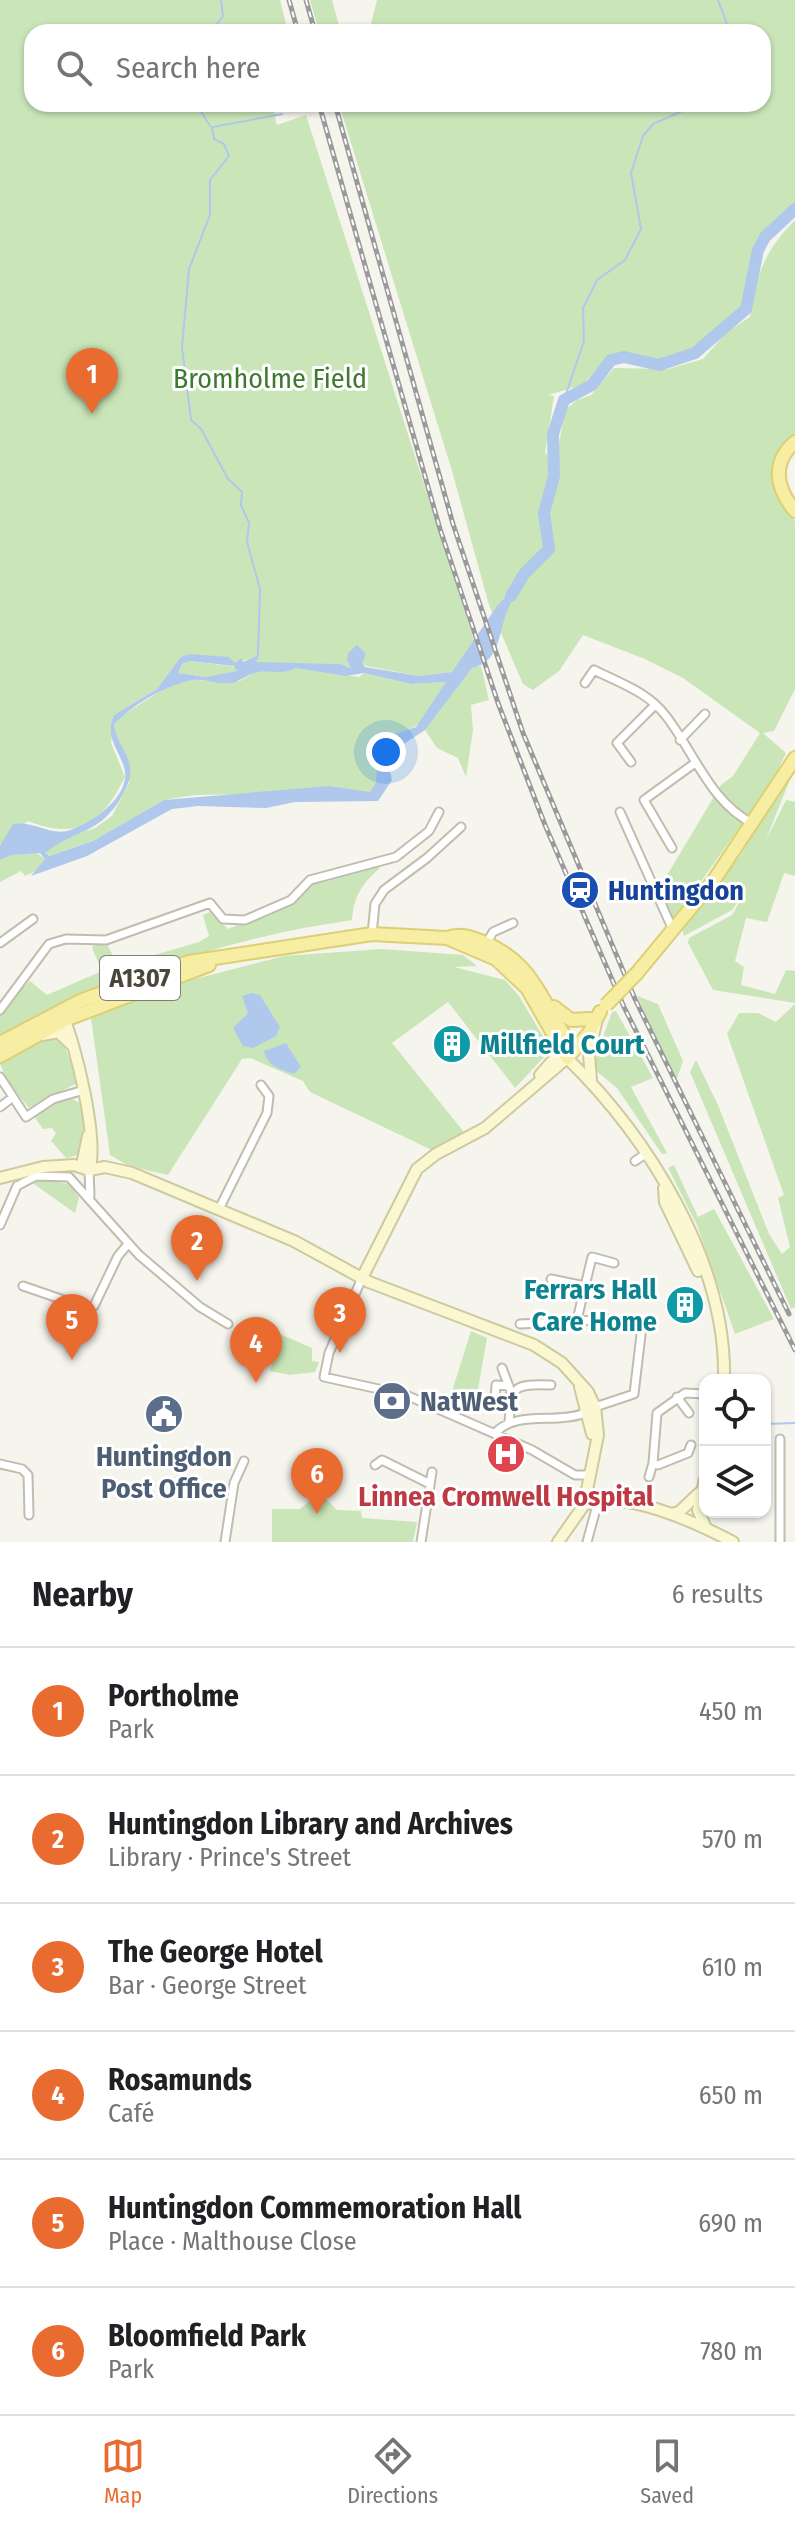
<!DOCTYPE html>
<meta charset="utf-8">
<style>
:root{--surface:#fff;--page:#f6f6f6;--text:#202124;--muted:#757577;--line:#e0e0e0;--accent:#ea6b2f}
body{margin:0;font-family:"Fira Sans Condensed",sans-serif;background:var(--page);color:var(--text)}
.controls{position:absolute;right:24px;bottom:24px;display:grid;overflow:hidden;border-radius:16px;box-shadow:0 2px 6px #0004}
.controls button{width:72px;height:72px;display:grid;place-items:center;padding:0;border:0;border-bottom:2px solid var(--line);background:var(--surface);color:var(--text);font:40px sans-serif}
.you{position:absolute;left:386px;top:752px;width:28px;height:28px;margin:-20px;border:6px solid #fff;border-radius:50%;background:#1a73e8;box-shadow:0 0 0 12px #1a73e833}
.badge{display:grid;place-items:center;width:52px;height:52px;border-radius:50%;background:var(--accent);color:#fff;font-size:26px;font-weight:700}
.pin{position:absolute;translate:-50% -66px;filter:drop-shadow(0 2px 4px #0008)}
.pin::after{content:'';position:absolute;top:42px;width:28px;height:24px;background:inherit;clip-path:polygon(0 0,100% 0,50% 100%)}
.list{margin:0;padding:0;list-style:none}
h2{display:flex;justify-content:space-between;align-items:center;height:104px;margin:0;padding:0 32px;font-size:34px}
h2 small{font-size:26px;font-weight:400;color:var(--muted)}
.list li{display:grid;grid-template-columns:52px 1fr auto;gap:24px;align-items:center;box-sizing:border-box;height:128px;padding:0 32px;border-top:2px solid var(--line)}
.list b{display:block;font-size:30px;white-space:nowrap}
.list p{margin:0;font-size:26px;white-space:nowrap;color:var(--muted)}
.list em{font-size:26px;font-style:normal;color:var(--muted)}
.icon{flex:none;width:44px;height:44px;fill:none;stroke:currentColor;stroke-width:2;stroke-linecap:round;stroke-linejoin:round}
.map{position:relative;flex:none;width:795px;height:1542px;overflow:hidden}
.search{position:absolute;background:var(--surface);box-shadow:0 2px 6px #0004;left:24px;right:24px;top:24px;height:88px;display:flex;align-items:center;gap:20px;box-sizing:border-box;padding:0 28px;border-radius:24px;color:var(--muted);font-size:30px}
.sheet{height:872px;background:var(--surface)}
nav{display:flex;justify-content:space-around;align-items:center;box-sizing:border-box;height:112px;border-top:2px solid var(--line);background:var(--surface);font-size:22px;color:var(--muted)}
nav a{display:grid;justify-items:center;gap:4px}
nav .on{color:var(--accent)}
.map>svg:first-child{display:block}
.green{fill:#cae6b9}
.water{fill:#afc8ec;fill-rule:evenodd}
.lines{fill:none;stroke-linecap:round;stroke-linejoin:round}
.stream{stroke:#afc8ec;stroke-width:2}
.river{stroke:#afc8ec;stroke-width:12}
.minor-casing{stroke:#c0bdb0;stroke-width:11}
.secondary-casing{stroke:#ceca9e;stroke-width:14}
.primary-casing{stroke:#dccf74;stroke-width:16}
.minor{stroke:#fff;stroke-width:7}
.secondary{stroke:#fbf8d1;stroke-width:10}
.primary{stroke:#f7eea4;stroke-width:12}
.rail-casing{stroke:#9a9a9a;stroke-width:5}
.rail{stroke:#fff;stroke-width:2;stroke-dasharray:6;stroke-linecap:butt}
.primary-bridge-casing{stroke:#dccf74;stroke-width:16;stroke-linecap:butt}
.primary-bridge{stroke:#f7eea4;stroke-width:12}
.labels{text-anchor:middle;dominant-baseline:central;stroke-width:6;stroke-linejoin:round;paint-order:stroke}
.shield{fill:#fff;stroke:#807e75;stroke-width:2}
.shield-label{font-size:26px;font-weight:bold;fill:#4a463a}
.park-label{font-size:28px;fill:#3f7831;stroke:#fff}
.transit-label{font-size:28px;font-weight:bold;fill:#164399;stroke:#fff;text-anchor:start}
.culture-label{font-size:28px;font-weight:bold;fill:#0d838f;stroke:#fff;text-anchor:start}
.service-label{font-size:28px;font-weight:bold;fill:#4e5e75;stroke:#fff;text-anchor:start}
.health-label{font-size:28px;font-weight:bold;fill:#be3a42;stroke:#fff}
</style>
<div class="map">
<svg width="795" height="1542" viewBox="0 0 795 1542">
<rect width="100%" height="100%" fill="#f5f4ed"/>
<!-- green -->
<path class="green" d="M0,0H280L288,32H32V104H306V107C295,111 285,109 274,113L277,125L306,115L475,644L452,672L419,676L351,663L352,668L339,664L255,663L258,657L235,663L189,654L182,657L157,689L114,715L111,743L125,777C102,823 79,841 28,821L9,835L0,846Z
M310,0H332L341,32H319Z
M377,0H795V204L759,239L742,306L690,354L653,362L624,354L606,359L583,385L548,395L554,396L545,453L556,460L565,410L577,400L591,395L614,368L668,369L703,359L727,332L750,317C757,272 764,252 795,220V438C759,469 770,488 795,521V689L774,731L763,733L786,753L773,780L673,921L660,887L721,785L733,776L760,733L683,678L645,659L583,635L559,671L533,690L523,684L489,605L452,471L339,104H763V32H369Z
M190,661L237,667V672L206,677L178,673L182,664Z
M481,666L489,700L471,705L473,730L466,777L458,758L437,748L425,730L472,667Z
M295,668L359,677L364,673L411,684L446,682L422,722L388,742L376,763V782L370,792L194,795L164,800L93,841L48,856L44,852L67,837L95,828L112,816L129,783L130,766L116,737L114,725L123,715L173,683L194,680L240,681L255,672Z
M795,767L765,842L786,800L795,802V876L784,873L767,922L746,918L735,961L744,967L741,985L775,994L786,970L795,971V1003L713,990L688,943L689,938L732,915L746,890L732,910L684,936L682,927L740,856Z
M37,853L45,859L36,871L25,876L21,871L0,882V860L12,855Z
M372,865L380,868C362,884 354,895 352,920C228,938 111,977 0,1035V1009L30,981L47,995L102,971L92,948L94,945L107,943L117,966L199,942L209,936L203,915L210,912L228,929L297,902L310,883L329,881Z
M382,949L463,955L477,966L454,967L505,980L519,996L547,1043L546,1055L515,1088L448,1002L392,1043L468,1137L436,1152L310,1092L303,1081L250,1058L242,1059L168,1175L129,1166L110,1155L91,1018L183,982L284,956Z
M637,996L658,1004L683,1061L676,1081Z
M795,1004V1307L791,1309L690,1072L696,1060L718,1105L769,1234L782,1254L790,1247L778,1198L784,1195L727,1034L739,1013H758L776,1022Z
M616,1011L653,1078L631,1087L667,1153L662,1154L617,1088L595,1070L597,1053L612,1012Z
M53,1036L65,1046L77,1083L29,1108L9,1084L0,1064L33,1042Z
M73,1099L81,1104L84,1131L79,1155L66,1158L51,1141L56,1133L52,1128L43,1129L35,1118L56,1100Z
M674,1165L698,1217L714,1209L774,1319L735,1334L697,1225L668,1168Z
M46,1180L69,1184L79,1198L75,1213L31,1182Z
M471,1331L487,1338L477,1395H472L467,1414L447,1407Z
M280,1334L312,1348V1361L319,1362L315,1372L290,1375L270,1371Z
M316,1489L337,1510L361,1511L362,1518L417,1522L413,1542H272V1509H300L314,1497L311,1494Z"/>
<!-- water -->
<path class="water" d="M525,576C518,589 510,603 505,617C498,639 498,662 472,668L425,730L396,749L388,763L392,780L378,801L295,802L266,808L198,806L172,809L87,856L31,876L45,859L40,853L12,855L0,860V846L13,824C33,821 50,835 67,831C90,825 133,796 124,767C117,746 105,738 114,715L157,689L181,657L189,654L229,657L235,663L241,658L243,662L259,655L256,662L340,664L351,668L347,660L348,653L357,645L366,654L362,664L365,667L419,676L452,672L497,606ZM190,661L234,666L237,671L206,677L178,673L182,664ZM295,668L346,676L364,673L411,684L446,682L416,727L387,737L388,742L377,752L376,782L370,792L329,786L164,800L93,841L49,856L45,853C77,828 100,835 122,796C127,787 132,777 130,766C127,751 116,741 114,725C131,705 168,684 193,680C205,678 218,685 230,683C241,682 248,673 259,672C271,670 284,675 295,668Z
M251,993L260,995L280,1027L276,1036L253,1048L243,1046L233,1028L248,1013L242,996Z
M286,1043L301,1067L294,1074C280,1069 268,1067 264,1051Z"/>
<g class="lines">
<!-- stream -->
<path class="stream" d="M718,0L730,32
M211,32L223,16L221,0
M201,104L200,110L210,126
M212,127L214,139L224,144L229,156L210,180V215L189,269L182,347L191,420L201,429L228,479L242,492L241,505L249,523L247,542L260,589L258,655
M213,127L282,114
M564,400L584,341L583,308L597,280L625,260L641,229L631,173L643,136L653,124L698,104
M765,1424L795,1423"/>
<!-- river -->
<path class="river" d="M511,596L524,574L549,549L544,513L554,476L553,434L564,400L592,385L611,360L624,357L659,365L695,353L746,309L758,250L765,237L795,209"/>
<defs>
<path id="minor" d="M585,683L594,670C620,683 648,692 666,716C694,752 711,804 754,824
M680,740L705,714
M631,762L617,743L655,705
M620,812L673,930
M672,848L644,800L695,763
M372,934L375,904L384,890L427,858L461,827
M0,943L33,919
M485,946L493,932L513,923
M0,1010L49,944L66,939L106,940L210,903L223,919L245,920L291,900L310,880L396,857L429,831L439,812
M0,1077L26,1117L53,1099L84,1090
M0,1107L13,1097
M635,1161L647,1153
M89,1170L90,1196
M17,1186L36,1176L69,1177L139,1255L200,1307L228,1324
M219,1209L267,1113L269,1096L261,1085
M0,1225L17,1186
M362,1278L329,1353L324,1377L406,1395L532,1450L575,1475H587L591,1470
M551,1279L585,1286L577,1320
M23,1286L87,1308L94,1306L118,1256L128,1244
M585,1286L592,1257L614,1263
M520,1324L615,1319L642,1326L634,1394L595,1407
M502,1368L511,1392
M495,1397L496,1385L509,1386
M677,1397L689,1413
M509,1422C512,1385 513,1384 551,1385
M495,1433C516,1410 555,1424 582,1414
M653,1463L657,1413L685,1393L705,1394
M0,1464L22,1469L28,1475L29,1515
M375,1465L382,1460L430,1484
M649,1477L653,1463L658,1465L688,1453L691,1445
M225,1542L234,1483L244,1461
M421,1542L432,1472
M587,1542L596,1509
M780,1542V1439"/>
<path id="secondary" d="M62,1014C76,1044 99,1142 89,1170
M42,1035L58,1032L73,1046
M540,1075L561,1051
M591,1080L589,1054L596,1023
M87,1169L82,1165L88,1136
M0,1178L43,1167L74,1165L89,1170L105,1167L132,1173L294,1241L369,1282L534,1345L562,1363L588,1392L595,1407L598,1435L584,1505L558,1542
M664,1188L665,1202L698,1271
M362,1278L417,1169L436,1154L485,1128L567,1058C648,1137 727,1262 724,1380
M580,1387L592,1434
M705,1479L698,1510L706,1528
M584,1505C623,1488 697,1523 733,1542
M671,1514L679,1512L699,1493"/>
<path id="primary" d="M795,442C771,463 776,488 795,511
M447,938C460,933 470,937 483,942C537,963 544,1010 574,1050
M637,973L714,880L795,758
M554,1007L571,1020L590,1019
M0,1043L80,1001L189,962L372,934L447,938L496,959L527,988L567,1058L589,1033L600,1012
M0,1056L65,1020L209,965"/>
</defs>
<!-- minor casing -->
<use href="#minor" class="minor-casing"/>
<!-- secondary casing -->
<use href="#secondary" class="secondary-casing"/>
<!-- primary casing -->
<use href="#primary" class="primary-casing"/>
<!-- minor -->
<use href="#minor" class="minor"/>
<!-- secondary -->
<use href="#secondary" class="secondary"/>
<!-- primary -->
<use href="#primary" class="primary"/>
<defs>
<path id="rail" d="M289,0L298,32
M306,0L315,32
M319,104L440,529L498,703L545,825L624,1007L795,1350
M335,104L453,524L523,733L635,999L789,1314"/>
</defs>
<!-- rail casing -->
<use href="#rail" class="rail-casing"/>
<!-- rail -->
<use href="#rail" class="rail"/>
<defs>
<path id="primary-bridge" d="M606,1005L637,973"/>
</defs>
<!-- primary-bridge casing -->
<use href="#primary-bridge" class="primary-bridge-casing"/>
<!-- primary-bridge -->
<use href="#primary-bridge" class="primary-bridge"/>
</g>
<!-- icons -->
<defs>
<symbol id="station-disc" viewBox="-11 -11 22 22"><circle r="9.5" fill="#1a4fb4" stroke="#fff"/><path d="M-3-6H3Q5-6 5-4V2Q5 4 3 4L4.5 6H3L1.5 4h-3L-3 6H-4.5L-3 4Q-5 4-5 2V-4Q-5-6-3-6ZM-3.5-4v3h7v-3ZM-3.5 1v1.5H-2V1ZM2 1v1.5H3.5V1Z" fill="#fff"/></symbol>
<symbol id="building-disc" viewBox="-11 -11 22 22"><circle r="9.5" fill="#0f9aa8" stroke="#fff"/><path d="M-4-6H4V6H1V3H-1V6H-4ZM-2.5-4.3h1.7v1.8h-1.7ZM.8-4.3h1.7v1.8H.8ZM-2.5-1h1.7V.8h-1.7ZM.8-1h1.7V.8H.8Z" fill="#fff"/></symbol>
<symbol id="bank-disc" viewBox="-11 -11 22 22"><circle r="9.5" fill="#5c6f8a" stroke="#fff"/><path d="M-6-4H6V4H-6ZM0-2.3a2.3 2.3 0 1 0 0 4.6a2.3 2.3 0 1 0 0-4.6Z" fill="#fff"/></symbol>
<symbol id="civic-disc" viewBox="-11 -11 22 22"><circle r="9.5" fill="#5c6f8a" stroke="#fff"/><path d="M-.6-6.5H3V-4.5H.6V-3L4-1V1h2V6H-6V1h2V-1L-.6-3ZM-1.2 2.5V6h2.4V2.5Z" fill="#fff"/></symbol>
<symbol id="hospital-disc" viewBox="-11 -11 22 22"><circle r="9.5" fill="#e0444e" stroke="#fff"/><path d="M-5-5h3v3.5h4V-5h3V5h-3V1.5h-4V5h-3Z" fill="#fff"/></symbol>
</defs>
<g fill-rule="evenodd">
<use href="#station-disc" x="558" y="868" width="44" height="44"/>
<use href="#building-disc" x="430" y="1022" width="44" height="44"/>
<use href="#building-disc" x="663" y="1283" width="44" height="44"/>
<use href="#bank-disc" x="370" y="1379" width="44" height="44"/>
<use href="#civic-disc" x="142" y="1392" width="44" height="44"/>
<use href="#hospital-disc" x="484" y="1432" width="44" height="44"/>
</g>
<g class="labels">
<!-- shield labels -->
<rect class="shield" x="100" y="956" width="80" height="44" rx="6"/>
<g class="shield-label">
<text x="140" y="978">A1307</text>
</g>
<!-- park labels -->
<g class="park-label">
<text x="270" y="378">Bromholme Field</text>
</g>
<!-- transit labels -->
<g class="transit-label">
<text x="608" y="890">Huntingdon</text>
</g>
<!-- culture labels -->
<g class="culture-label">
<text x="480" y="1044">Millfield Court</text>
<text x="657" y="1289" text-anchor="end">Ferrars Hall<tspan x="657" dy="32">Care Home</tspan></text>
</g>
<!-- service labels -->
<g class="service-label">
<text x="420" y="1401">NatWest</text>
<text x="164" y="1456" text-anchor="middle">Huntingdon<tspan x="164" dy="32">Post Office</tspan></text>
</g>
<!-- health labels -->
<g class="health-label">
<text x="506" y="1496">Linnea Cromwell Hospital</text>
</g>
</g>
</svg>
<div class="controls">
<button><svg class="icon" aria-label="locate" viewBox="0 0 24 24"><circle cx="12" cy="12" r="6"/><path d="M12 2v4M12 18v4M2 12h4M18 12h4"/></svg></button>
<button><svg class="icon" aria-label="layers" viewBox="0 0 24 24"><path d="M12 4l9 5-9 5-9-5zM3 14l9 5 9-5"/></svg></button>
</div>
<div class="you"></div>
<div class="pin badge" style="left:92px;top:414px">1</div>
<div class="pin badge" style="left:197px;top:1281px">2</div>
<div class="pin badge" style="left:340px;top:1353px">3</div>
<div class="pin badge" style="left:256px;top:1383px">4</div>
<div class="pin badge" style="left:72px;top:1360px">5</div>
<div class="pin badge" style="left:317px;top:1514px">6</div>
<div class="search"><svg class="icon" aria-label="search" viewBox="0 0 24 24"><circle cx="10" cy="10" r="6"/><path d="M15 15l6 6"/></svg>Search here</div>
</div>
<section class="sheet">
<h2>Nearby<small>6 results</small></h2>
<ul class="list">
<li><span class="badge">1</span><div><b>Portholme</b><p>Park</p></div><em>450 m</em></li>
<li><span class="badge">2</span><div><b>Huntingdon Library and Archives</b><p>Library · Prince's Street</p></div><em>570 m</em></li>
<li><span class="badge">3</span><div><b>The George Hotel</b><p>Bar · George Street</p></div><em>610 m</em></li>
<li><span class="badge">4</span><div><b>Rosamunds</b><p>Café</p></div><em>650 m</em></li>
<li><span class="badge">5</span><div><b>Huntingdon Commemoration Hall</b><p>Place · Malthouse Close</p></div><em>690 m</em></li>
<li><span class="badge">6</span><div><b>Bloomfield Park</b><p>Park</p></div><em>780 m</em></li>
</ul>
</section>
<nav>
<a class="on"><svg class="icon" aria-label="map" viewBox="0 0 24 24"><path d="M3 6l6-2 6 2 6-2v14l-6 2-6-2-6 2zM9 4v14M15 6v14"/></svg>Map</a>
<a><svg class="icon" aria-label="directions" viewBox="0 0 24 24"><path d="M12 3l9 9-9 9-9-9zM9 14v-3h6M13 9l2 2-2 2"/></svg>Directions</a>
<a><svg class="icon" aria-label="saved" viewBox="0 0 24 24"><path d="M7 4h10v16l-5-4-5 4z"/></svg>Saved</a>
</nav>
